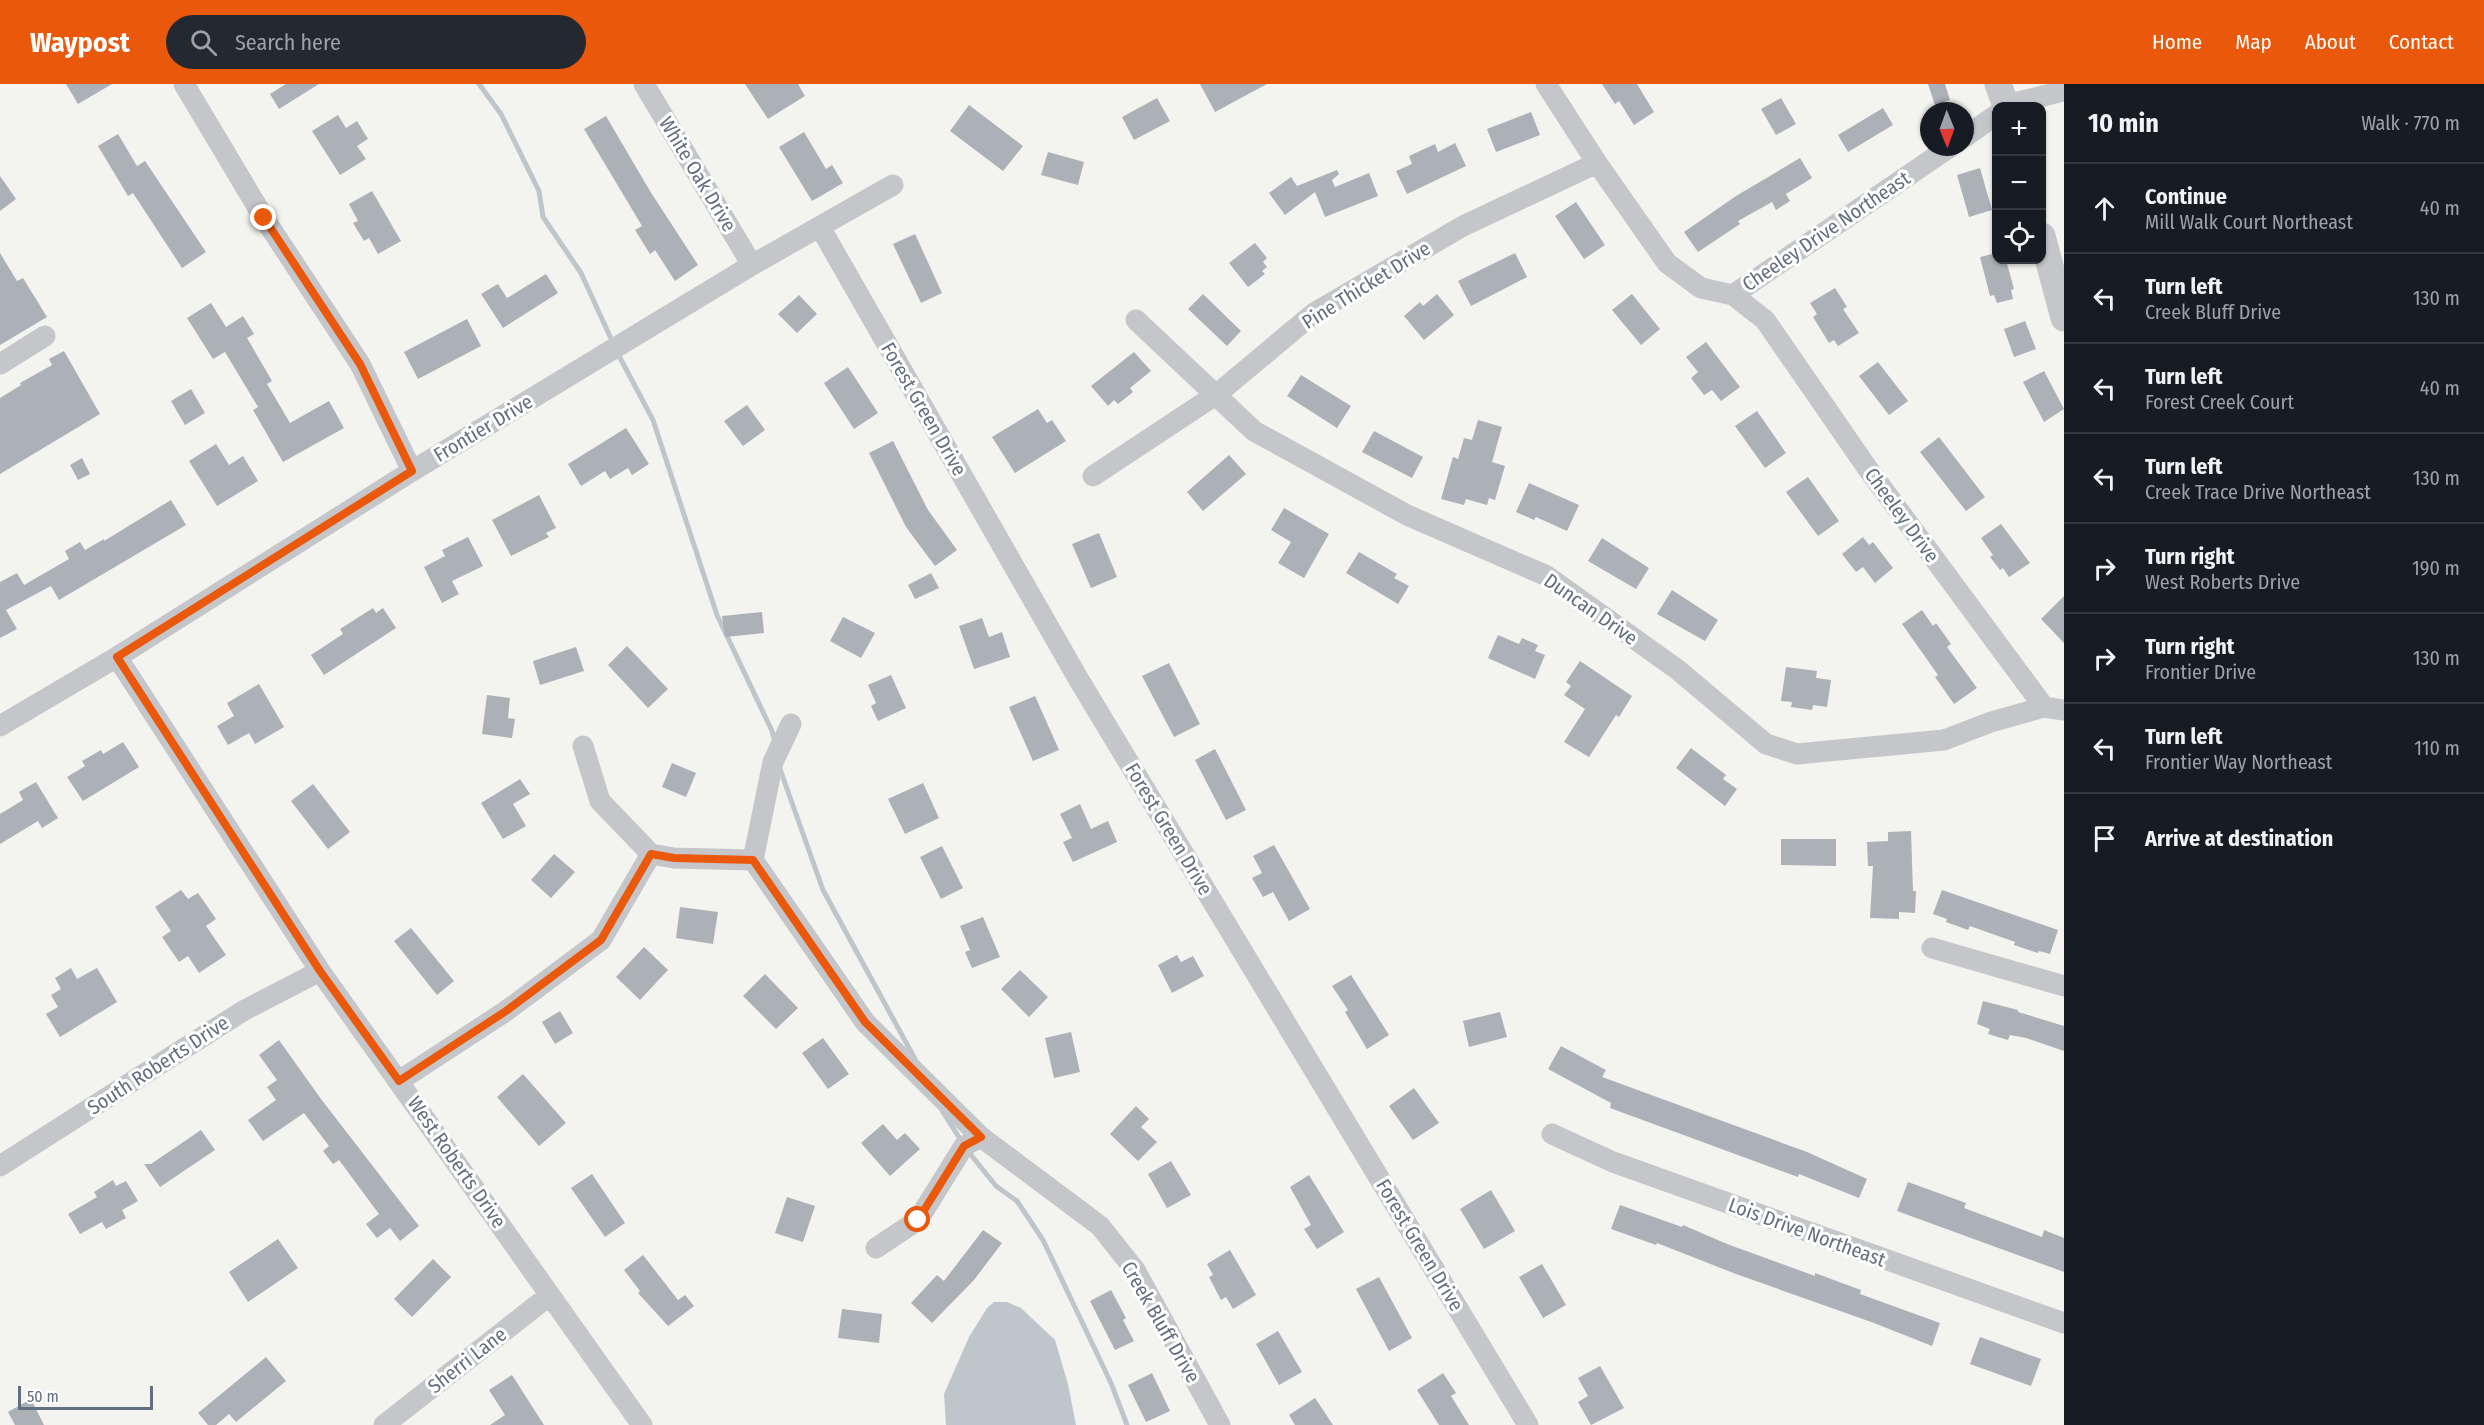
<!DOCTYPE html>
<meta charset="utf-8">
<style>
:root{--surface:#171b24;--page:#242831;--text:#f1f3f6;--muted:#9ea1a6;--line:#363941;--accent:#ea580c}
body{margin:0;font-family:"Fira Sans Condensed",sans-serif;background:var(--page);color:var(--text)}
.controls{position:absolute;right:18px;top:18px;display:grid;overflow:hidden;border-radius:12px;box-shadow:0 2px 4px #0004}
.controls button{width:54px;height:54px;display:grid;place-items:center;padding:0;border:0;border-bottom:2px solid var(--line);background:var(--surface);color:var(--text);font:30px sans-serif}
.compass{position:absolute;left:1920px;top:18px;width:54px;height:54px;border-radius:50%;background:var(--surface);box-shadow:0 2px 4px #0004;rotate:179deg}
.scale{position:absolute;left:18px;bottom:15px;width:135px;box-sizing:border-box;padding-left:6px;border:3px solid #626f81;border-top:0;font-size:16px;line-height:21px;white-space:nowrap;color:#626f81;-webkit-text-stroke:4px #fff;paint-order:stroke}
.stop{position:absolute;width:18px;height:18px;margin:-14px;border:4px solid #ea580c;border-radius:50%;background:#fff}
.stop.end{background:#ea580c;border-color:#fff;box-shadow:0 2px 6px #0008}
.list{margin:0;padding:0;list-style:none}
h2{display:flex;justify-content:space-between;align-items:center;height:78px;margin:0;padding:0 24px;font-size:26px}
h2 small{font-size:20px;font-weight:400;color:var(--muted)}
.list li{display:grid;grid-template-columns:39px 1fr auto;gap:18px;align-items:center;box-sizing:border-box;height:90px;padding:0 24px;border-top:2px solid var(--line)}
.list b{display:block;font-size:22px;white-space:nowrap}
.list p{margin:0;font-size:20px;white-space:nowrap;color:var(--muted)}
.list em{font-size:20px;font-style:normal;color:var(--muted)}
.icon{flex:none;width:33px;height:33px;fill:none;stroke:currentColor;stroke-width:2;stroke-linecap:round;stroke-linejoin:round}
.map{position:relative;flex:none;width:2064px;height:1341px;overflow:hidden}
header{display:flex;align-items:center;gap:36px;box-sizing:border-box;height:84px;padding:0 30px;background:var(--accent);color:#fff}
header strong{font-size:28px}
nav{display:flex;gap:33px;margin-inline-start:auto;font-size:21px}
.search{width:420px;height:54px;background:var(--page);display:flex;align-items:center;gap:15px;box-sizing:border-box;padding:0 21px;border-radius:33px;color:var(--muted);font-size:22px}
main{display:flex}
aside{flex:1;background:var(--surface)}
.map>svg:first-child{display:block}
.water{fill:#bec6cc}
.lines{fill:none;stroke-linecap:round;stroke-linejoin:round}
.stream{stroke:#bec6cc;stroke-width:5}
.building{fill:#acb1b8}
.minor{stroke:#c4c6ca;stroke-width:21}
.tertiary{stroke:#c4c6ca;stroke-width:27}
.route{stroke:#ea580c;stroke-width:8}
.labels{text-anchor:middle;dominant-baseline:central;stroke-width:6;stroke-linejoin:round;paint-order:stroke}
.street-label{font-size:20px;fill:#626f81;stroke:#fff}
</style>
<header>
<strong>Waypost</strong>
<div class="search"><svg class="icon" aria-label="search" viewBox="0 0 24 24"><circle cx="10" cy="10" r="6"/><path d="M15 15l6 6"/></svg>Search here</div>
<nav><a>Home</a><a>Map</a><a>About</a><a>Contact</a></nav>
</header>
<main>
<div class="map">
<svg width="2064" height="1341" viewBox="0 0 2064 1341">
<rect width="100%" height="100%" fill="#f3f4ef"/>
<!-- water -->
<path class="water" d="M994,1218H1007L1021,1224L1055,1256L1068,1300L1076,1341H946L944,1310L969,1253L987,1224Z"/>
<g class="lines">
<!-- stream -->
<path class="stream" d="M479,0L501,30L539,107L543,133L581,189L613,259
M617,268L653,336L717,531L772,647L775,658
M780,685L823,806L915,975
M943,1028L962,1058
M967,1066L996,1102L1017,1117L1043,1156L1111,1299L1127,1341"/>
</g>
<!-- building -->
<path class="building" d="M66,0H112L78,20Z
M286,0H319L279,25L270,10Z
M745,0H798L805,12L768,35Z
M1200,0H1267L1215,28Z
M1602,0H1637L1654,28L1634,41L1619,17L1615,20Z
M1928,0H1945L1950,16L1935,21Z
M1157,14L1170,37L1134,56L1122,33Z
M1781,14L1796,40L1776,51L1761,25Z
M969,21L1023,62L1003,87L950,47Z
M1883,24L1893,41L1848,68L1838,51Z
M1531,28L1540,51L1496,68L1487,45Z
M338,31L346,44L357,37L368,55L357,62L366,75L340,91L312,47Z
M606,32L650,107L698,181L675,197L655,166L650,170L635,146L642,142L584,45Z
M804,48L826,85L832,81L843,99L812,117L779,63Z
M118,50L137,82L145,77L206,168L182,184L133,109L128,112L98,62Z
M1455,59L1466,82L1407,110L1396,87L1412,80L1409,72L1435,60L1438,68Z
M1048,68L1084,78L1078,101L1041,91Z
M1800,74L1812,94L1786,110L1790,117L1776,126L1772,118L1738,137L1740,140L1698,168L1684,148L1736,112Z
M1980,84L1992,126L1969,133L1957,91Z
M1337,86L1339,90L1332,96L1335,103L1369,89L1378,112L1325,133L1315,108L1285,131L1269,109L1291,93L1297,102Z
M0,92L16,115L0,127Z
M372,107L401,157L378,170L369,154L364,157L353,139L358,137L349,120Z
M1576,118L1605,161L1584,175L1555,132Z
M915,150L942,209L921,219L893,160Z
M1255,159L1267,174L1263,178L1267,183L1262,187L1265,190L1248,203L1229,179Z
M0,169L17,197L23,194L47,233L0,261Z
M1515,169L1527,193L1471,222L1458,197Z
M1996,169V176H2006L2014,205L2011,206L2013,215L1997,219L1994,211L1990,212L1980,173Z
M546,190L558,209L503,244L481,210L498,200L507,214Z
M1835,204L1847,223L1843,225L1859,249L1838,262L1834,256L1829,259L1813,233L1817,230L1810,219Z
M1203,210L1241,247L1227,262L1188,225Z
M1437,210L1454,231L1424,256L1404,232L1420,218L1423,222Z
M1632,210L1660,245L1641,261L1612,226Z
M799,211L817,230L797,249L778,230Z
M211,219L226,243L243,232L254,250L247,254L272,297L267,300L290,339L329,317L344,344L283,378L253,326L258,323L225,268L213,275L187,234Z
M467,235L481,262L418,295L404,268Z
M2025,237L2036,265L2014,273L2004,245Z
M1706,258L1740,303L1721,317L1712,306L1704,311L1691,294L1698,288L1686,273Z
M64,267L100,330L0,390V314L21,301L20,299L52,281L49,275Z
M1134,268L1151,287L1130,304L1133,308L1118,320L1114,316L1108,322L1091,302Z
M1878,278L1908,317L1889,331L1859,292Z
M848,283L878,329L854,345L824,299Z
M2044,287L2064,325L2044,338L2023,298Z
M1301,291L1351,322L1337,344L1287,312Z
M191,305L205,329L185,341L171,317Z
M747,321L765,346L743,362L724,337Z
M1038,325L1047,339L1052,336L1066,357L1015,389L992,353Z
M1757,327L1786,369L1765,384L1735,342Z
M1478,336L1502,343L1492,378L1505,382L1495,416L1489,414L1487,421L1466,415L1464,421L1441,415L1453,373L1458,375L1464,354L1472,356Z
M626,344L649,380L632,391L628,384L610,395L605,387L581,402L568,380Z
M1374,347L1423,373L1412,394L1362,368Z
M1939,353L1985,413L1966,427L1920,368Z
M893,357L928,426L957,466L935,482L906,443L869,369Z
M216,360L229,381L243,372L258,397L217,422L189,377Z
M1229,371L1246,390L1203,427L1187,408Z
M82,374L90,390L78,396L70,381Z
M1808,393L1839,437L1818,452L1786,408Z
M1529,399L1579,421L1567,447L1536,433L1534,436L1516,428Z
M539,411L556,444L546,449L549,453L511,472L492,436Z
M171,416L186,441L59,516L51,502L6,526L17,545L0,554V498L17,489L24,501L69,475L65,467L80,458L85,466L104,455V457Z
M1284,424L1329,450L1304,494L1278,479L1291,458L1271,446Z
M2001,440L2030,479L2009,493L2003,484L2000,486L1990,473L1993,471L1981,454Z
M1099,449L1117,493L1091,504L1072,460Z
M468,453L483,482L452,497L459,510L442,519L424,483L445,472L442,466Z
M1863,453L1869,461L1873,458L1893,484L1875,499L1863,483L1856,488L1842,470Z
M1602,454L1649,484L1636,505L1588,477Z
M1359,468L1397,490L1394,494L1409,502L1398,520L1346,489Z
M931,489L939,504L915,515L908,501Z
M1672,506L1718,536L1705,557L1657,530Z
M2064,512V559L2041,535Z
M373,524L376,529L383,524L396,544L324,591L311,571L343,550L340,545Z
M1922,526L1933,542L1936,539L1951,560L1947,563L1977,604L1954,620L1935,593L1938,591L1902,540Z
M762,528L764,549L725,553L722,532Z
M843,533L875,549L861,574L830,557Z
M982,534L989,553L1002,548L1010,573L974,585L959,542Z
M1498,551L1519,560L1522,554L1538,561L1535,567L1545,571L1535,595L1488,574Z
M627,562L668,605L648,624L608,581Z
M576,563L584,587L540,601L533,577Z
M1580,577L1632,612L1619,633L1616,631L1589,673L1564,658L1585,625L1564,611L1571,602L1566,598Z
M1169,579L1200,640L1174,653L1142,592Z
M1786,583L1817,587L1816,594L1831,596L1827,623L1813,621L1812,626L1791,623L1792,618L1781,617Z
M891,591L906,624L878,637L871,622L876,619L868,601Z
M259,600L284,643L255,660L249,649L228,661L217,642L234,632L227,619Z
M487,611L510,614L508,634L515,635L512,654L482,650Z
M1035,612L1059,666L1033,677L1009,623Z
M123,658L139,683L83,717L67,693L85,682L82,677L101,666L103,670Z
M1691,664L1726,691L1723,695L1737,705L1725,722L1676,684Z
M1215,665L1246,726L1226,736L1195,676Z
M672,679L696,689L686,713L662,703Z
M520,695L530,710L513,720L526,742L503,755L481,719Z
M36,698L58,734L42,744L38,737L0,760V730L23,716L19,708Z
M923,699L939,734L905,750L888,715Z
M313,700L350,748L328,765L291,717Z
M1080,720L1091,745L1108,737L1117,758L1073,778L1063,758L1072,754L1060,730Z
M1911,747L1913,807H1916L1915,829L1899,828V835L1870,834L1873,782H1868L1867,758L1888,757V748Z
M1781,755H1836V782L1781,781Z
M1274,761L1310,825L1289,837L1273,808L1263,813L1252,794L1262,789L1253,772Z
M942,762L963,804L941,815L920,773Z
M554,770L575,788L551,814L531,796Z
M181,806L188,815L198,809L216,835L206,842L226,871L199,889L188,872L179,878L162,853L171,847L155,823Z
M1942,806L2058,846L2050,870L2039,867L2038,869L2014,861L2015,858L1970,842L1968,846L1946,838L1947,835L1933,830Z
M680,823L718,828L713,860L676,854Z
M983,833L1000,873L972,884L965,868L970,866L960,842Z
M411,844L454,897L437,911L394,857Z
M644,863L668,886L640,916L616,893Z
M1177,871L1181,878L1193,872L1204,892L1172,909L1158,881Z
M71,884L77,895L97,884L117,918L60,953L46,930L58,923L51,911L61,905L55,894Z
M1020,886L1048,913L1029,933L1001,905Z
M765,890L798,924L776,945L743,912Z
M1351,891L1389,951L1367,965L1345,928L1348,926L1332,902Z
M1983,917L2018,926V928L2064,942V967L2026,954L2010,951L2008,956L1988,950L1990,945L1977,940Z
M560,927L573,949L555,960L542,938Z
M1500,928L1507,953L1469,963L1463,937Z
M1071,948L1080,988L1054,994L1045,954Z
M823,954L849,990L828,1005L802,969Z
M279,956L321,1015L419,1142L400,1157L390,1144L377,1154L366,1140L379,1130L339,1076L333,1080L323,1067L329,1062L304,1029L263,1057L248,1036L276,1016L267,1003L277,996L259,971Z
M1561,962L1606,986L1602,993L1807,1068L1867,1095L1859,1114L1799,1090L1798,1093L1610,1024L1611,1019L1548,985Z
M523,990L566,1039L539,1062L497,1013Z
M1414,1004L1439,1039L1413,1056L1389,1022Z
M1136,1022L1149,1035L1141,1043L1157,1058L1138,1077L1110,1050Z
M883,1040L897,1056L905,1049L920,1065L890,1092L861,1059Z
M201,1046L215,1066L160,1103L144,1080H151Z
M1171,1077L1191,1111L1167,1124L1148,1090Z
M592,1090L625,1139L605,1153L571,1104Z
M1309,1091L1344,1148L1317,1165L1304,1145L1311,1141L1290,1103Z
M113,1096L116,1102L126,1097L138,1117L122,1126L126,1134L106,1145L102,1138L80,1150L68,1130L97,1113L94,1108Z
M1908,1098L1966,1119L1964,1124L2042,1153L2044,1146L2064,1154V1188L1897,1127Z
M1491,1106L1515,1147L1484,1165L1460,1125Z
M787,1113L815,1122L803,1158L775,1149Z
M1620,1121L1682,1143L1683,1141L1727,1160L1815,1192V1189L1861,1206L1860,1210L1940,1239L1932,1262L1874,1239L1736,1190L1657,1159L1656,1161L1611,1145Z
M983,1146L1002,1159L974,1196L932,1239L911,1219L937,1191L944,1197Z
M278,1155L298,1184L248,1218L229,1188Z
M1230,1166L1256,1211L1233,1225L1226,1213L1221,1216L1209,1193L1213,1191L1207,1180Z
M643,1171L678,1216L685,1211L694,1222L668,1242L638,1209L640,1207L624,1186Z
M433,1175L451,1193L412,1233L394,1215Z
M1542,1180L1566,1221L1543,1234L1519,1193Z
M1379,1193L1412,1254L1389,1267L1356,1205Z
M1111,1206L1126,1234L1123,1236L1134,1257L1115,1266L1090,1217Z
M842,1225L882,1230L879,1259L838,1254Z
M1278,1247L1302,1288L1279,1301L1256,1260Z
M1980,1253L2041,1275L2031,1302L1970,1280Z
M266,1273L286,1297L236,1338L229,1330L216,1341H208L198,1329Z
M1600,1282L1624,1324L1591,1341L1578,1318L1588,1312L1578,1294Z
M1152,1289L1170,1327L1146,1338L1128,1301Z
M1443,1289L1456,1309L1451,1312L1469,1341H1439L1417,1306Z
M512,1291L544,1341H490L505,1331L489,1306Z
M1315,1314L1333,1341H1295L1289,1331Z
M31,1315L44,1341H15L8,1328Z"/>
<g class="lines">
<!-- minor -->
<path class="minor" d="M184,0L264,134L360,280L412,387
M644,0L752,181
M1546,0L1597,79L1667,179L1701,204L1733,211L1765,236L1868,385L2044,623
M2010,22L2018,18L2064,7
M1965,53L1996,31
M820,143L1079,596L1528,1341
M1733,211L1950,63
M1136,236L1254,347L1407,431L1547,492L1678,586L1766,660L1797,670L1944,656L1991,638L2044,623L2064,626
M0,280L45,252
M1093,392L1217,310L1314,229L1463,142L1597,79
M117,573L320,887L642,1341
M0,642L117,573L412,387L752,181L893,101
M583,662L600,717L651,770L674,774L753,776
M753,776L865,938L981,1053L1100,1142L1135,1186L1220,1341
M753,776L773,678L791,640
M1932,864L2064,902
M399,997L506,927L601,856L651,770
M1552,1050L1613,1078L2064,1239
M0,1082L243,927L320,887
M876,1164L918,1136L964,1062L981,1053
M384,1341L550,1211"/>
<!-- tertiary -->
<path class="tertiary" d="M1998,0L2006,22
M2042,152L2064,234"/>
</g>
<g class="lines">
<!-- route -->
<path class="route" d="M264,134L360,280L412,387L117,573L320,887L399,997L506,927L601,856L651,770L674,774L753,776L865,938L981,1053L964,1062L918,1136"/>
</g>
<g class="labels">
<!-- street labels -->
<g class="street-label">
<text transform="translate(698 90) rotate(59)">White Oak Drive</text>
<text transform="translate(1826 147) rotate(-34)">Cheeley Drive Northeast</text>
<text transform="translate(1366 201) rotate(-32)">Pine Thicket Drive</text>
<text transform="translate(924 325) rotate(60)">Forest Green Drive</text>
<text transform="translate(483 344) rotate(-31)">Frontier Drive</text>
<text transform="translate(1902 431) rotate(54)">Cheeley Drive</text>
<text transform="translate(1591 525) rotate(35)">Duncan Drive</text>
<text transform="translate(1169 745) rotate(59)">Forest Green Drive</text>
<text transform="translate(158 981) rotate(-33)">South Roberts Drive</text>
<text transform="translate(457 1078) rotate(55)">West Roberts Drive</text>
<text transform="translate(1807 1148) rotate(20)">Lois Drive Northeast</text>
<text transform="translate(1420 1161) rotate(59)">Forest Green Drive</text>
<text transform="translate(1161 1238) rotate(60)">Creek Bluff Drive</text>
<text transform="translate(467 1276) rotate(-38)">Sherri Lane</text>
</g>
</g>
</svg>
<div class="controls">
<button>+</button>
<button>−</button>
<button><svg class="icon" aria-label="locate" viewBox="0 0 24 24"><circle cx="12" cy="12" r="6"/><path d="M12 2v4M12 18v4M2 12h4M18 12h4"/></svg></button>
</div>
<svg class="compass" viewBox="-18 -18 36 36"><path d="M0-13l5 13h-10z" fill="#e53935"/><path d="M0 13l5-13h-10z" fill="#9ea1a6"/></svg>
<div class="scale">50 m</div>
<div class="stop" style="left:918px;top:1136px"></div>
<div class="stop end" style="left:264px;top:134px"></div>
</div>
<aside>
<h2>10 min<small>Walk · 770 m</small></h2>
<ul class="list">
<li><svg class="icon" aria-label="ahead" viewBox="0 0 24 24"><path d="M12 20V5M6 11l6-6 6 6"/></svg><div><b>Continue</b><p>Mill Walk Court Northeast</p></div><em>40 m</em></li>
<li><svg class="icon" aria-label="left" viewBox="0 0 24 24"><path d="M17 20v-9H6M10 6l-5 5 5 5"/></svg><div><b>Turn left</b><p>Creek Bluff Drive</p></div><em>130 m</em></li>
<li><svg class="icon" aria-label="left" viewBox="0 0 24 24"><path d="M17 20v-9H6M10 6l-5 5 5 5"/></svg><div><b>Turn left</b><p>Forest Creek Court</p></div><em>40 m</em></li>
<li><svg class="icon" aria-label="left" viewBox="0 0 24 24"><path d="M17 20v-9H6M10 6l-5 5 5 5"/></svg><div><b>Turn left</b><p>Creek Trace Drive Northeast</p></div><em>130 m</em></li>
<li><svg class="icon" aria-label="right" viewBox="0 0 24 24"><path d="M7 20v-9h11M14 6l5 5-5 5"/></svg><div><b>Turn right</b><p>West Roberts Drive</p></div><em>190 m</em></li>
<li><svg class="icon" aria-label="right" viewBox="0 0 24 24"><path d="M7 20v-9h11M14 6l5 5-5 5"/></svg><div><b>Turn right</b><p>Frontier Drive</p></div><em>130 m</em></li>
<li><svg class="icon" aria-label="left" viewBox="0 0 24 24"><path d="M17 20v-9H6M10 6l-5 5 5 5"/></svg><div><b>Turn left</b><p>Frontier Way Northeast</p></div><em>110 m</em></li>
<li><svg class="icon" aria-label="arrive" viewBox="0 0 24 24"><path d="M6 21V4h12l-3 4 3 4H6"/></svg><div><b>Arrive at destination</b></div></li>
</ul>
</aside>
</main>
